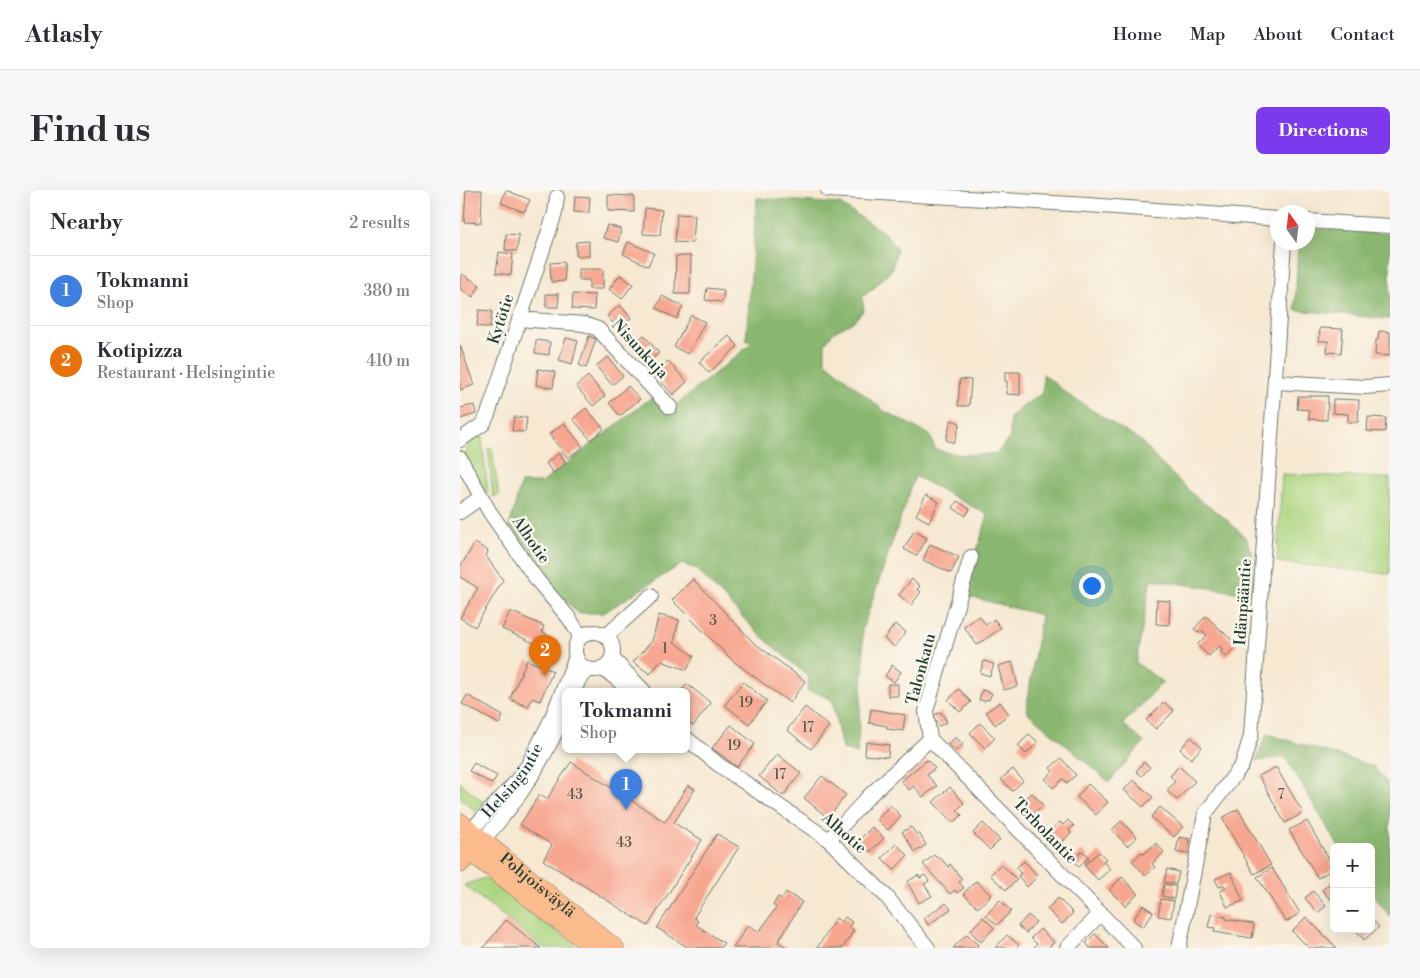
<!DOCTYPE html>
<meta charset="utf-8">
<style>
:root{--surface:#fff;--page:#f7f7f7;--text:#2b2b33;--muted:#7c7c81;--line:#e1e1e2;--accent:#7c3aed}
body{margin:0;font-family:"Libre Bodoni",serif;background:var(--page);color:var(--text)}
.controls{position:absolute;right:15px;bottom:15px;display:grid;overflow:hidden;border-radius:8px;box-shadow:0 5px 20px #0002}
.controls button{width:45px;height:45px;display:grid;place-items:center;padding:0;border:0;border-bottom:1px solid var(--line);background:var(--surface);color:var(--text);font:25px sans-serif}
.compass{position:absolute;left:810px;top:15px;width:45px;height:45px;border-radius:50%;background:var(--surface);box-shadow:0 5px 20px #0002;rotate:346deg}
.you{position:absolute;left:631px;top:395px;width:18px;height:18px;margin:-12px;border:4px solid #fff;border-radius:50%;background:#1a73e8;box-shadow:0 0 0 8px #1a73e833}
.badge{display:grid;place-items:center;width:32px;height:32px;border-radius:50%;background:var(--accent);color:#fff;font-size:16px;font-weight:700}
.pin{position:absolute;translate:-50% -41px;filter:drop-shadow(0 1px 2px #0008)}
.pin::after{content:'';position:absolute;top:26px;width:18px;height:15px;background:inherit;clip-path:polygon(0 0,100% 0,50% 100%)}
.popup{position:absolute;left:102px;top:498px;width:128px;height:65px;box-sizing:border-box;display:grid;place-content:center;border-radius:8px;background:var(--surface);filter:drop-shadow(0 1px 4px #0005);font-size:16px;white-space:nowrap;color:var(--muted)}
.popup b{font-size:19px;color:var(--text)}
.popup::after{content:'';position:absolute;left:50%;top:100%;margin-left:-10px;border:10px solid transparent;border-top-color:var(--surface)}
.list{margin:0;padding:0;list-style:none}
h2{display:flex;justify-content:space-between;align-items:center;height:65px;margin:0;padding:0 20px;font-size:21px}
h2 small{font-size:16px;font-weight:400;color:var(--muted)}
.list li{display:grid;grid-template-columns:32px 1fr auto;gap:15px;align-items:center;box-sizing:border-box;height:70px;padding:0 20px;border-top:1px solid var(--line)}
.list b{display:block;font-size:19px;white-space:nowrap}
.list p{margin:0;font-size:16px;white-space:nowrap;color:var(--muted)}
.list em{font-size:16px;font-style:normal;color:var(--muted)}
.map{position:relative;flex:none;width:930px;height:758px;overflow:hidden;border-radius:8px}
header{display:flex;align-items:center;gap:30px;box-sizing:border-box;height:70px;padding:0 25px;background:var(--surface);border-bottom:1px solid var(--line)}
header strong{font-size:24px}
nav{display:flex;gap:28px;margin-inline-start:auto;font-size:18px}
.intro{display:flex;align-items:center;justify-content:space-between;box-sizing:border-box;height:120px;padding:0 30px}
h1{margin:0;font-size:35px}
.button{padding:12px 22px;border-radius:8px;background:var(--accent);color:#fff;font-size:18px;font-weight:700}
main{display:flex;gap:30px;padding:0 30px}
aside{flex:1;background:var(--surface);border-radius:8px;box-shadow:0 5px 20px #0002}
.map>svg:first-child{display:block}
.green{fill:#add681;stroke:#668a5a}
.forest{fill:#8ab76f;stroke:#547a52}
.building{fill:#f7a68f}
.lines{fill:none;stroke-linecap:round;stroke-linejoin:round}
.minor-casing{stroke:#6a796b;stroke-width:16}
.major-casing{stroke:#6a796b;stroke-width:19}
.minor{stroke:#fff;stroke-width:14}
.major{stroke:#fbbb8d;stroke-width:18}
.labels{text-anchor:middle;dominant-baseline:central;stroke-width:5;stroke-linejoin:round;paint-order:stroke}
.number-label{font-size:14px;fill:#55574b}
.street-label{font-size:16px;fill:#1f3d34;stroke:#fbf7ec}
</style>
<header>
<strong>Atlasly</strong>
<nav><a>Home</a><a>Map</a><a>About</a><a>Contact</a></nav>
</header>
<div class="intro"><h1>Find us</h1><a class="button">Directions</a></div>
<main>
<aside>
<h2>Nearby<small>2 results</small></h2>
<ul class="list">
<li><span class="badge" style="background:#3f7fe0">1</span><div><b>Tokmanni</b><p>Shop</p></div><em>380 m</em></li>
<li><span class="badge" style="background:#e8710a">2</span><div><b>Kotipizza</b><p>Restaurant · Helsingintie</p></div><em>410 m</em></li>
</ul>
</aside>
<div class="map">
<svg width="930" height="758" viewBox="0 0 930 758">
<rect width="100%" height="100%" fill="#fbf7ec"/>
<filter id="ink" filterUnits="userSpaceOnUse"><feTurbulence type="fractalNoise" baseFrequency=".02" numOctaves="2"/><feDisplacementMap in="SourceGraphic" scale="10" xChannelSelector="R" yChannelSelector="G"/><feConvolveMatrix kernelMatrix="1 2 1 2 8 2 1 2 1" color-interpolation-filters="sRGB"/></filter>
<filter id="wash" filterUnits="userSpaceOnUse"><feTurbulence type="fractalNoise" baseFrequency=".0096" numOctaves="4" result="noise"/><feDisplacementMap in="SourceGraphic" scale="20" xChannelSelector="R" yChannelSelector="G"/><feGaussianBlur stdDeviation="1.12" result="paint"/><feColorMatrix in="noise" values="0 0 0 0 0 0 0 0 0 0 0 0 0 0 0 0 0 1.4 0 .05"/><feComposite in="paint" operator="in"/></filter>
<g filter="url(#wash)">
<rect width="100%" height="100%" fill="#f6e8d1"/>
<!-- green -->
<path class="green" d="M18,245L22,247L28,303L26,304L5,265L9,253Z
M28,258L32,259L39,305L33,307Z
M822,284L930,288V384L817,372Z
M0,592L23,612L15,621L0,607Z
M25,688L119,758H84L4,695Z"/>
<!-- forest -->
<path class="forest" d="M297,8L380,14L423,42L437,59L432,79L413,99L402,107L404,120L393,132L374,142L365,153V171L424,221L470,245L475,259C497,266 515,266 537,263L550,247V228L567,213L583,203V184L610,206L682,252L699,272L737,308L766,329L786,348L792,365L794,405L691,389L676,473L703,492L663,534L684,552L649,592L566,521L581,425L503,405L528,325L455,286L402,440L404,470L397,563L382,559L372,510L357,503L347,501L349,487L300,445L236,379L222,374L143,423H118L90,394L49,337L61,293H82L192,207L205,224L292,153L286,150Z
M848,38L930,44V129L835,120L838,53L848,52Z
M807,544L913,576L930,596V726L911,702V657H879L825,567L797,571L796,569Z"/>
<g id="blocks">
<!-- building -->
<path class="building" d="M6,0H22L21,33L4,32Z
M46,0L70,10L64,22L41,13Z
M148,5L174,6V22L148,21Z
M115,6L130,7L129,23L114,22Z
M185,18L202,20L200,45L183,44Z
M217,24L235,25L233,53L215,52Z
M147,35L161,39L158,52L143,48Z
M46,44L59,45L57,61L45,60Z
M129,51V66H116V52Z
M168,52L194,63L188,76L163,64Z
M39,62L53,64L51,85L36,83Z
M216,66H231L230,104H215Z
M104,72L105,91L91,92L90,73Z
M119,79H143V99H129V90H119Z
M2,84L20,95L13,107L0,99V87Z
M160,85L173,94L162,109L149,99Z
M247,98L264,100L262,112L245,110Z
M86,104H99L98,117H86Z
M113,104L135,105L134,120L112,119Z
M202,106L223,116L217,129L196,118Z
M160,115L171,128L158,139L147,126Z
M19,120L32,121L30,138L17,136Z
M231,125L245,132L228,164L214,157Z
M860,138L883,139L881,163L867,162L868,151H859Z
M919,141L930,142V166L915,165L916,150H918Z
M184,145L199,163L188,172L173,154Z
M129,146L136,149L126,178L119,175Z
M269,146L278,156L249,183L239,172Z
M106,148L118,151L112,174L99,170Z
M76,150L90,152L89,165L75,163Z
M0,155L14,195L0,200Z
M148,167L163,186L152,195L136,176Z
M208,171L227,192L213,205L194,183Z
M78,179L95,182L93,198L76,195Z
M545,182H560V205L547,204V191H545Z
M128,186L145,206L133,216L116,196Z
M500,189L511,190L509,216H498Z
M168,196L180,209L160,226L149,213Z
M838,206H868L867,230L849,229V220L837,219Z
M873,209L899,210L898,232H888V224L873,223Z
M14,215L16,224L0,229V218Z
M126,218L144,239L131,250L113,229Z
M54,227L67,228L65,242L52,241Z
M908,227L926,228L925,242L907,241Z
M491,230L500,233L494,253L486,250Z
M104,233L123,257L108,268L89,244Z
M99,263L106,273L93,283L86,273Z
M466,305L479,312L469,332L456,325Z
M497,311L510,319L506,326L493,318Z
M454,341L467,348L457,366L444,359Z
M15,353L28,361L26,366L43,390L15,437L0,428L18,398L0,387V377Z
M470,354L499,367L491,383L463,370Z
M233,389L293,452L345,491L330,513L273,471L212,410Z
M452,389L460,396L457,399L461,402L451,415L439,405Z
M697,410L710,411L709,435L696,434Z
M50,421L84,436L82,442L87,444L81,456L42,439Z
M199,425L219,430L214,452L234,466L227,480L201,471L190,484L173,472L192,451Z
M519,426L526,435L534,429L541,438L517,455L504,437Z
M746,426L777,455L766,467L760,462L763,460L759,456L749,466L737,455L747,445L742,441L740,443L734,439Z
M435,434L446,442L435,457L424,449Z
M67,470L93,481L80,511L72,508L68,517L50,509Z
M524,471L534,474L530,486L520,483Z
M552,472L558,496L544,500L538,476Z
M432,475L441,482L434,492L425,486Z
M283,492L307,511L289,534L265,515Z
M227,494L251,513L233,536L226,530V501H221Z
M428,494H438V506H428Z
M499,499L511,512L500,522L488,510Z
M522,500L532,503L529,510L526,509L525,511L519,510Z
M7,505L43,526L39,534L2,514Z
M540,512L549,524L535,535L526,522Z
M704,512L714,521L696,539L686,530Z
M345,517L369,536L351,559L327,540Z
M411,519L445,525L443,541L427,539V536L409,533Z
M481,522L487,532L479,536L473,526Z
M520,533L535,548L525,558L510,543Z
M271,535L295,554L277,577L252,558Z
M569,544L578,552L566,564L558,556Z
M496,547L503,555L496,561L488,554Z
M731,547L742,557L731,569L720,559Z
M406,552L429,555L428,567L405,565Z
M317,564L341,583L323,606L299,586Z
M601,568L616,585L607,593L603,589L593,598L585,589L593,581L590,578Z
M467,570L475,578L467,585L477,596L463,607L454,596L449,600L441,591Z
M111,572L205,632L228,595L235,599L214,633L242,650L188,736L83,670L92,655L60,635L79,605L87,609Z
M684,572L690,577L682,586L676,581Z
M14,573L37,586L32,594L9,581Z
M719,576L735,591L717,610L707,601L715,591L710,586Z
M816,577L843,623L825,633L799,586Z
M553,579L563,591L552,601L541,589Z
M362,586L386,605L368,628L344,608Z
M673,590L693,607L683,617L664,600Z
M628,594L648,612L636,625L617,607Z
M490,597L504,613L497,620L502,625L493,633L473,612Z
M572,603L583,615L572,625L561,612Z
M430,615L441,626L428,640L417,630Z
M700,617L723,637L714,647L691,627Z
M778,619L811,675L794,684L762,628Z
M608,630L614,636L609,640L611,643L601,653L590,641L600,632L603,635Z
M661,631L677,647L667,656L652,640Z
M847,631L874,678L858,688L829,640Z
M523,633L540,650L530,660L513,643Z
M412,637L424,648L410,662L398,651Z
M451,637L457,645L459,643L466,655L455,662L442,642Z
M257,644L279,657L234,727L238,731L236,735L264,753L260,758H229L197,738Z
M719,647L729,649L727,664L716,662Z
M696,653L704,662L692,674L695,677L686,686L672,671L682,662L684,664Z
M436,654L448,665L434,680L422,668Z
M622,661L629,667L619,677L613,670Z
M639,662L646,669L643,671L650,679L638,690L624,675Z
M474,665L477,668L479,666L488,677L490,674L502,689L499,692L504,698L497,703L495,700L490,704L463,674Z
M564,671L578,686L567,697L558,686L561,684L556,678Z
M541,674L557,690L546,700L530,685Z
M812,678L840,723L826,732L797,687Z
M707,679L719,682L716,694L704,692Z
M771,682L783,711L767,717L760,701L766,698L764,695L759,697L755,689Z
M458,685L460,688L465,685L469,691L464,694L472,706L459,713L447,692Z
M662,687L678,704L665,716L649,700Z
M874,690V713L862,700Z
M516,691L531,705L518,718L503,704Z
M704,694L716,696L714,709L702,706Z
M853,701L866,716L858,723L845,708Z
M326,702L342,712L318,752L328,758H273L288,735L299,742L316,718L313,715L318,707L322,709Z
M598,708L613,723L602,734L587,719Z
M701,709L714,711L711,728L698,726Z
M540,710L551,721L537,735L526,725Z
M486,713L491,719L468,735L464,728Z
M683,715L693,722L683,737L673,730Z
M751,724L766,727V729L794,734L792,748L754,742L755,738L748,737Z
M568,725L576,732L566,743L558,736Z
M385,727L392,732L389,737L394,740L383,758H357L376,728L381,732Z
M523,727L534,738L521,752L510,741Z
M846,727L877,758H849L832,741Z
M911,728L919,737L904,750L895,739H911Z
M46,730L81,758H23Z
M580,739L594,752L588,758H573L577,754L571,748Z
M507,744L518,755L516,758H493Z
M635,744L649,758H630L626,753Z
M547,745L559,755L556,758H535Z"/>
</g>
</g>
<g filter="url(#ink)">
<use href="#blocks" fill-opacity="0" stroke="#6a796b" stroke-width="1"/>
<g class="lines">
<defs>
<g id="minor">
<path d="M368,0L628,15L818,29"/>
<path d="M848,31L930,36"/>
<path d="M59,129L124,134L138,139L210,217"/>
<path d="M815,192L905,197L930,195"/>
<path d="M0,250L23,234L28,224L95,23L97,7"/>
<path d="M0,268L29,321L77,390L109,428L121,447"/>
<path d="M0,322L21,307"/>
<circle cx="134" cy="461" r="19"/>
<path d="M146,446L191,406"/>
<path d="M152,468L184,501"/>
<path d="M141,478L153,486L171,501"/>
<path d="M114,501C118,492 120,484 130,480"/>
<path d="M226,548L259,575L369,650L426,706L468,758"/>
<path d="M470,549L674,758"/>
<path id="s1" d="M5,647L54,594L68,575L90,532L116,467"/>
<path d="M369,650L408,607L470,549L466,521L511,367"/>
<path d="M17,656C55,617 85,569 106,519"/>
<path d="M607,758L641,723"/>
<path d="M719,758L745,624L782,575L791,546L824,52"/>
</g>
<g id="major">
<path id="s2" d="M0,632L155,758"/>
<path d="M0,654L134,758"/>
<path d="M0,674L11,662"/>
</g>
</defs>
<!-- minor casing -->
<use href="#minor" class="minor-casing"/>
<!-- major casing -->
<use href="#major" class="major-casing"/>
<!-- minor -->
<use href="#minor" class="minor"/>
<!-- major -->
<use href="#major" class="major"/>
</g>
</g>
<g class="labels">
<!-- number labels -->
<g class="number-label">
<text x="253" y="431">3</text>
<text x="205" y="459">1</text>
<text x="286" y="513">19</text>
<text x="348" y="538">17</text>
<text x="274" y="556">19</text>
<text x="320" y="585">17</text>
<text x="115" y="605">43</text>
<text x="821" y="605">7</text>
<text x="164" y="653">43</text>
</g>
<!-- street labels -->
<g class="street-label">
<text transform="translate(41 129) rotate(-72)">Kytötie</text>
<text transform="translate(180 159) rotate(47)">Nisunkuja</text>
<text transform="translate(71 350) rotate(55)">Alhotie</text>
<text transform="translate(783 412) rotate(-86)">Idänpääntie</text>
<text transform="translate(461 479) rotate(-75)">Talonkatu</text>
<text stroke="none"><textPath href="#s1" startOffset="74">Helsingintie</textPath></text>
<text transform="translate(585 641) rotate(46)">Terholantie</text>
<text transform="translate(384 643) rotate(41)">Alhotie</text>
<text stroke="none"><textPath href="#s2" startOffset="100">Pohjoisväylä</textPath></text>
</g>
</g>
</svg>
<div class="controls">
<button>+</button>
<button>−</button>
</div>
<svg class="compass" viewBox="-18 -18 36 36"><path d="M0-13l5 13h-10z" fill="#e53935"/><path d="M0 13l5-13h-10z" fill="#7c7c81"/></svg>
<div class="you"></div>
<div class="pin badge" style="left:166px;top:620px;background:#3f7fe0">1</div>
<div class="popup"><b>Tokmanni</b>Shop</div>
<div class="pin badge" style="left:85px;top:486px;background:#e8710a">2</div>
</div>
</main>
